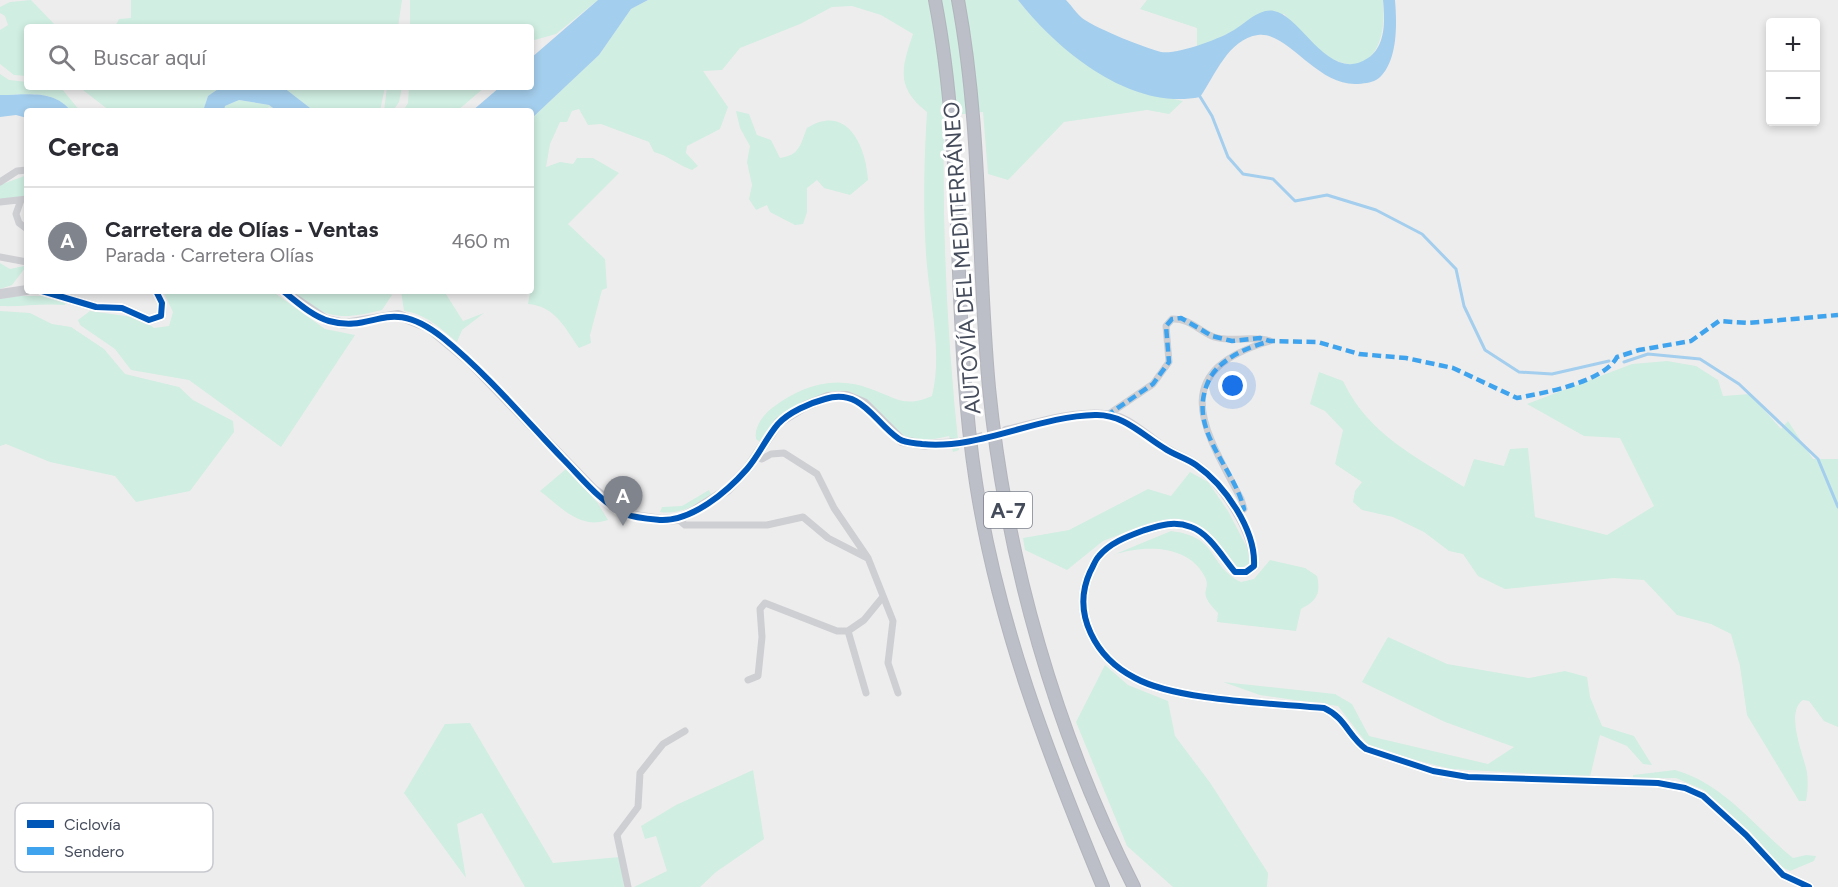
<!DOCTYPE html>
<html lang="es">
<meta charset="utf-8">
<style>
:root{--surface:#fff;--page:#f7f7f7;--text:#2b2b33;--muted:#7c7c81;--line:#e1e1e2;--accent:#80848d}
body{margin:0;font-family:Figtree,sans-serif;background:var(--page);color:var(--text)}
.controls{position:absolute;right:18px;top:18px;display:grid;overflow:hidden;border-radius:6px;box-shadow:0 3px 9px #0003}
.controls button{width:54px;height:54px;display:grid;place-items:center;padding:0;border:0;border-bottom:2px solid var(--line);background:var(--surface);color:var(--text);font:30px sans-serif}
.you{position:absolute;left:1233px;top:386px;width:21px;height:21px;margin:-15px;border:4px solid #fff;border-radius:50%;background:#1a73e8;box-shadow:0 0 0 9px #1a73e833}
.badge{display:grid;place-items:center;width:39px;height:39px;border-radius:50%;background:var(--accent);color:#fff;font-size:20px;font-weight:700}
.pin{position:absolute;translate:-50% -50px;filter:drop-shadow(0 2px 3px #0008)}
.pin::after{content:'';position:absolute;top:32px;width:21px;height:18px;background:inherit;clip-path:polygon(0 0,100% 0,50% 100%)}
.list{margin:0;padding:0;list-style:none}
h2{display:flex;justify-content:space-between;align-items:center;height:78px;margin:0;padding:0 24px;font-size:26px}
h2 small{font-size:20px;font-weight:400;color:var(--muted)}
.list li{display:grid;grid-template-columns:39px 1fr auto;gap:18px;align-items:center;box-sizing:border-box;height:108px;padding:0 24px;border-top:2px solid var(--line)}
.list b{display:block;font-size:22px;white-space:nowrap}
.list p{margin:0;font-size:20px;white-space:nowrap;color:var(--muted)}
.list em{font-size:20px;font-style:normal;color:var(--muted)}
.icon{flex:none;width:33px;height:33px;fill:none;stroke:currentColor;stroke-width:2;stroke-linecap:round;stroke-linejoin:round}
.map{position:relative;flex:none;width:1838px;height:887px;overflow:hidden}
.search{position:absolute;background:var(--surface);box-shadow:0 3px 9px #0003;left:24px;top:24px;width:510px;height:66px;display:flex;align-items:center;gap:15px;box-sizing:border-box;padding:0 21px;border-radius:6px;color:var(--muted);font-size:22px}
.panel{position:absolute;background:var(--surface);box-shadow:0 3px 9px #0003;left:24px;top:108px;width:510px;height:186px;border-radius:6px}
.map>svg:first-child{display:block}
.green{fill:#d0eee2}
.water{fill:#a4ceed}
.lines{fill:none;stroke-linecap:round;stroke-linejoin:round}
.stream{stroke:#a4ceed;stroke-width:3}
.secondary-tunnel{stroke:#cccdd0;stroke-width:10;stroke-dasharray:10 5;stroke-linecap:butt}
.highway-casing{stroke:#b2b5bd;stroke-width:14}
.street{stroke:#cecfd3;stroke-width:7}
.secondary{stroke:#cdced3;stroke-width:10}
.highway{stroke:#bcbfc7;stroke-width:12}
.quiet{stroke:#3fa4ed;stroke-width:4.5;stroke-dasharray:9 4.5;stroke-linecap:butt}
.cycleway-casing{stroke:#fff;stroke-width:10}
.cycleway{stroke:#0057b8;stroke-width:6}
.labels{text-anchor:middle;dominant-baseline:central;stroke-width:6;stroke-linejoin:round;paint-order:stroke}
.shield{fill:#fff;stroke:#7c818c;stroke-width:1.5}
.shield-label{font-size:21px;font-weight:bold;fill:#444b5a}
.street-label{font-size:22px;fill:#444b5a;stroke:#fff}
.key{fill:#fff;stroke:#c7c9ce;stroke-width:1.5}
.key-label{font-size:16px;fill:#444b5a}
</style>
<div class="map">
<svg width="1838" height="887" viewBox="0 0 1838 887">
<rect width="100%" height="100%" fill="#eeeded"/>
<!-- green -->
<path class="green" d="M31,0L57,27H27V76L14,75L0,64V30L8,25L5,16L0,13V7L10,2Z
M131,0H402L398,27H115L119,19L131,18Z
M410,0H598L556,34L531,41V27H410Z
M648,0H1018C1047,37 1086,69 1129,88C1146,95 1165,97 1183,101L1169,114L1147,110L1064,122L1008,180L988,174L983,112L944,116C942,227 947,339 959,450L953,452L949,436C939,438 927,441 917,440C880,434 871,379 827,393C811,398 775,430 760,442L756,439C754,427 763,415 772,408C803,385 834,375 871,389C896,398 905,408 932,396C943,352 929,300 926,254C923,207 924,160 927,112C896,88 901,69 913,34L881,15L852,6L832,7L800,24L740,48L722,70L703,71L728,107L720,129L687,146L686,153L698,166L692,170C678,165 669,156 654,152L649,142L601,124L588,125L579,109L572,111L567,122H560L550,144L546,167L560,162L573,164L577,158H593L619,173L568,224L605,259L607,288L602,290L590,335L591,343L579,348C565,328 555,306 528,304L531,287V119L599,55L631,9Z
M1147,0H1383C1388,50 1365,87 1316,48C1304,39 1294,25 1284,14L1253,17L1235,30L1209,43L1197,46V28L1140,9Z
M0,74L9,80L27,82V87L62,89L80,111H71C54,89 26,95 0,95Z
M79,87H221L208,96L203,111H110Z
M283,87H385L380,111H314Z
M387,87H402L399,102L393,111H384Z
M409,87H485L457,111H403L408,103Z
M239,100L269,105L277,111L269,107L266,111H224L225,106Z
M736,111L749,114L757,135L771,140L780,158C800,155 800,145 807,128C847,103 866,146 868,180L850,195L824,188L817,180L807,188V212L803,224L795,225L770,212L767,205L756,210L749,199L752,185L747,162L750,146L740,128Z
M27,175V196L0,199V185Z
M0,263L10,269L24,266L25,268L12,285L0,289Z
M163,291H272L325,329L355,335L281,447L189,380L131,370L115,349L80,325L78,320L90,311L140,318L154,328L169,326L173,312Z
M293,291H386L392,295L382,310C342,320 325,320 293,291Z
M401,291H444L463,321L484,313L462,330L457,342C440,328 426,314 404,311Z
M19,296H47L66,302L65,305C42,303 23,307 0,306V298Z
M0,311L30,313L52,324L71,327L104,349L125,374L179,387L193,400L233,421L234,432L190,491L136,502L115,476L50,462L6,444L0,446Z
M1667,361L1696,366L1718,380L1723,396L1750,394L1781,429L1788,421L1813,459H1838V727L1824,721L1809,701L1803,700C1785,712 1803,754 1807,772C1808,781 1808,792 1806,801H1799L1747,715L1740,666L1731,634L1711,624L1677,615L1644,580L1614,578L1505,589L1478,576L1463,554L1449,551L1424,532L1393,517L1362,510L1353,502L1355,491L1362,482L1335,464L1343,430L1325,411L1310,404L1319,372L1343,381C1368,434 1416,457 1464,487L1474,459L1504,466L1510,449L1528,448L1535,517L1607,535L1654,506L1620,438L1584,436L1527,404L1632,364Z
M566,469L597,502L608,520C580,530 561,507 540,491Z
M1190,472L1208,482L1228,511L1251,555L1249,564L1241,568L1232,564L1190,522L1173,519L1147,524L1103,541L1067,570L1025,550L1023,538L1069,530L1148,489L1171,496Z
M709,490L711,494C695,505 681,515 660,512L662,507L682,506Z
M1171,531C1220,537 1207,565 1241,582L1254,579L1270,560L1305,568L1317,576C1321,594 1317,600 1301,609L1296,631L1217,622L1218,613C1195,590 1212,592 1205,577C1188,544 1144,545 1113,555Z
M1388,637L1447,664L1529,678L1565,671L1587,677L1590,697L1602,726L1634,736L1652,765L1643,764L1627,746L1600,735L1590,777L1451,769L1395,755L1368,745L1338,706L1260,695L1223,682L1335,694L1352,704L1369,736L1488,764L1514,747L1445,722L1362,682Z
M1105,665L1128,685L1168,701L1175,736L1211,784L1268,873L1267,887H1173L1127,846L1076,722Z
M470,723L553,863L620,857L624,887H525L482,813L457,824L466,878L404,793L445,724Z
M753,770L764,839L716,872L700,887H634L667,871L656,836L645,839L641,826L676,805Z
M1675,770C1723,783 1755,827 1793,858L1806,855L1816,856L1814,861L1790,871L1778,865L1743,826L1704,790L1676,778L1633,779V775Z"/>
<!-- water -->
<path class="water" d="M598,0H648L631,9L599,55L531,119V111H472L500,87H531V58Z
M1018,0H1066C1072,6 1078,16 1085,20C1098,29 1145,48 1161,52C1176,55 1220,39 1234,30C1246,23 1259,8 1274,11C1301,15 1329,85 1368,58C1386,46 1385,20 1383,0H1395C1397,24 1398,61 1379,78C1372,83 1367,83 1358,84C1317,87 1288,31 1258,35C1228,39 1215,76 1200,97C1131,111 1058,51 1018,0Z
M221,87H283L314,111H277L269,105L239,100L225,106L224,111H203L208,96Z
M0,95C26,95 54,89 71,111H27V118L16,115L0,117Z"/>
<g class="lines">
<!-- stream -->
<path class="stream" d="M1199,95L1212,116L1228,157L1243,174L1273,179L1295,201L1327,195L1376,210L1422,234L1456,269L1464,306L1485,350L1519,372L1552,374L1609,361
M1624,362L1648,354L1700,359L1739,384L1818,459L1838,507"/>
<!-- secondary-tunnel -->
<path class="secondary-tunnel" d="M959,443L1002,432"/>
<defs>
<path id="highway" d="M935,0C966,159 951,323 976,483C998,625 1048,754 1103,887
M958,0C982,129 977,258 989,388C1006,559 1056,734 1134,887"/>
</defs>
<!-- highway casing -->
<use href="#highway" class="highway-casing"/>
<!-- street -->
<path class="street" d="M0,182L17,171L27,170
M21,200L16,214L19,223L27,229
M0,202L27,199
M0,257L27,262
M1106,416L1153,384L1169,362L1166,326L1172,319C1190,318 1198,331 1214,337C1233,343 1252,335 1270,341
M756,456L762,459L771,454L784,453L817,474L834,508L868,558L893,621L888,663L898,693
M1237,514L1244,509L1241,499C1204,429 1165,372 1270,341
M678,519L685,525H767L803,517L828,538L867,558
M748,680L758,676L762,637L760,609L765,603L837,631H848
M866,693L848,631L864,620L882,598
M628,887L617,835L638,807L640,773L663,744L685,731"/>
<!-- secondary -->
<path class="secondary" d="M42,291L96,307L122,308L149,320L161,316L162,303L156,291
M283,291L326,320L345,324L398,315L428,327L470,362L593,489L628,515L661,520L678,519L694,511L727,490L748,468L779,422L805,406L828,397L847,396L864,403L902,441L926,445L959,443
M0,294L27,290
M1006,431C1037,424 1088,407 1119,418C1133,423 1148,437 1161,446C1171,453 1183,457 1193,463C1222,481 1256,532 1254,566L1246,572H1235C1223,558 1209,533 1191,527C1173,520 1158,526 1142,531C1126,537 1110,543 1099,556C1095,560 1093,567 1090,572C1071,614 1096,658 1135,678C1177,701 1273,703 1324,708C1346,718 1348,736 1366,749L1433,771L1468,777L1658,783L1685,788L1703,796L1746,835L1783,875L1809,887"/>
<!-- highway -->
<use href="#highway" class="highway"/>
<!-- quiet -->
<path class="quiet" d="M1106,416L1153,384L1169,362L1166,326L1172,319L1181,318L1212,336L1232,341L1260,338L1270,341L1318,342L1359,354L1406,358L1453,368L1517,398C1544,393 1604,382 1617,357L1639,350L1691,341L1719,321L1748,323L1838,315
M1240,512L1244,509C1233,465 1187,430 1208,382C1217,360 1246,348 1267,342"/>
<defs>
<path id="cycleway" d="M42,291L96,307L122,308L149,320L161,316L162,303L156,291
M283,291C297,302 312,316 329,321C376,334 387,294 443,338C486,373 523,417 562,458C581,477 600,502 625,514C635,518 650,519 661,520C692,521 727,492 747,469C759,455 766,438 778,424C789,412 810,403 825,399C862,388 873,421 899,439C905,443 915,443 922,444C978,450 1038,416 1095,415C1123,414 1141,434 1164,448C1174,455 1186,458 1196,465C1225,485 1256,530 1254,566L1246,572H1235C1223,558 1209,533 1191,527C1173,520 1158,526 1142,531C1126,537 1110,543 1099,556C1095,560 1093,567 1090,572C1071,614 1096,658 1135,678C1177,701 1273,703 1324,708C1346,718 1348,736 1366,749L1433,771L1468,777L1658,783L1685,788L1703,796L1746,835L1783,875L1809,887"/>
</defs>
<!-- cycleway casing -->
<use href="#cycleway" class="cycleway-casing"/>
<!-- cycleway -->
<use href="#cycleway" class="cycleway"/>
</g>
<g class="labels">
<!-- shield labels -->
<rect class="shield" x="984" y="492" width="48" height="36" rx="4.5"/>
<g class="shield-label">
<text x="1008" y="510">A-7</text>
</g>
<!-- street labels -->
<g class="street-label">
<text transform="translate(962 258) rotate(-94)">AUTOVÍA DEL MEDITERRÁNEO</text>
</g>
</g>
<!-- legend -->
<rect x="15" y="803" width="198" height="69" rx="9" class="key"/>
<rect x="27" y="820" width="27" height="8" fill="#0057b8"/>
<rect x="27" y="847" width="27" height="8" fill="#3fa4ed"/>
<g class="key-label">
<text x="64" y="830">Ciclovía</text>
<text x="64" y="857">Sendero</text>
</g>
</svg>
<div class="controls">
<button>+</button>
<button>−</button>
</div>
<div class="you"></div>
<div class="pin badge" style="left:623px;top:526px">A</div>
<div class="search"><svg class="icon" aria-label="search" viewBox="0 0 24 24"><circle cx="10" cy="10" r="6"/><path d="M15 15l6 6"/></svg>Buscar aquí</div>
<section class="panel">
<h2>Cerca<small></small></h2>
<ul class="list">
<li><span class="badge">A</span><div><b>Carretera de Olías - Ventas</b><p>Parada · Carretera Olías</p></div><em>460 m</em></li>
</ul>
</section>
</div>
